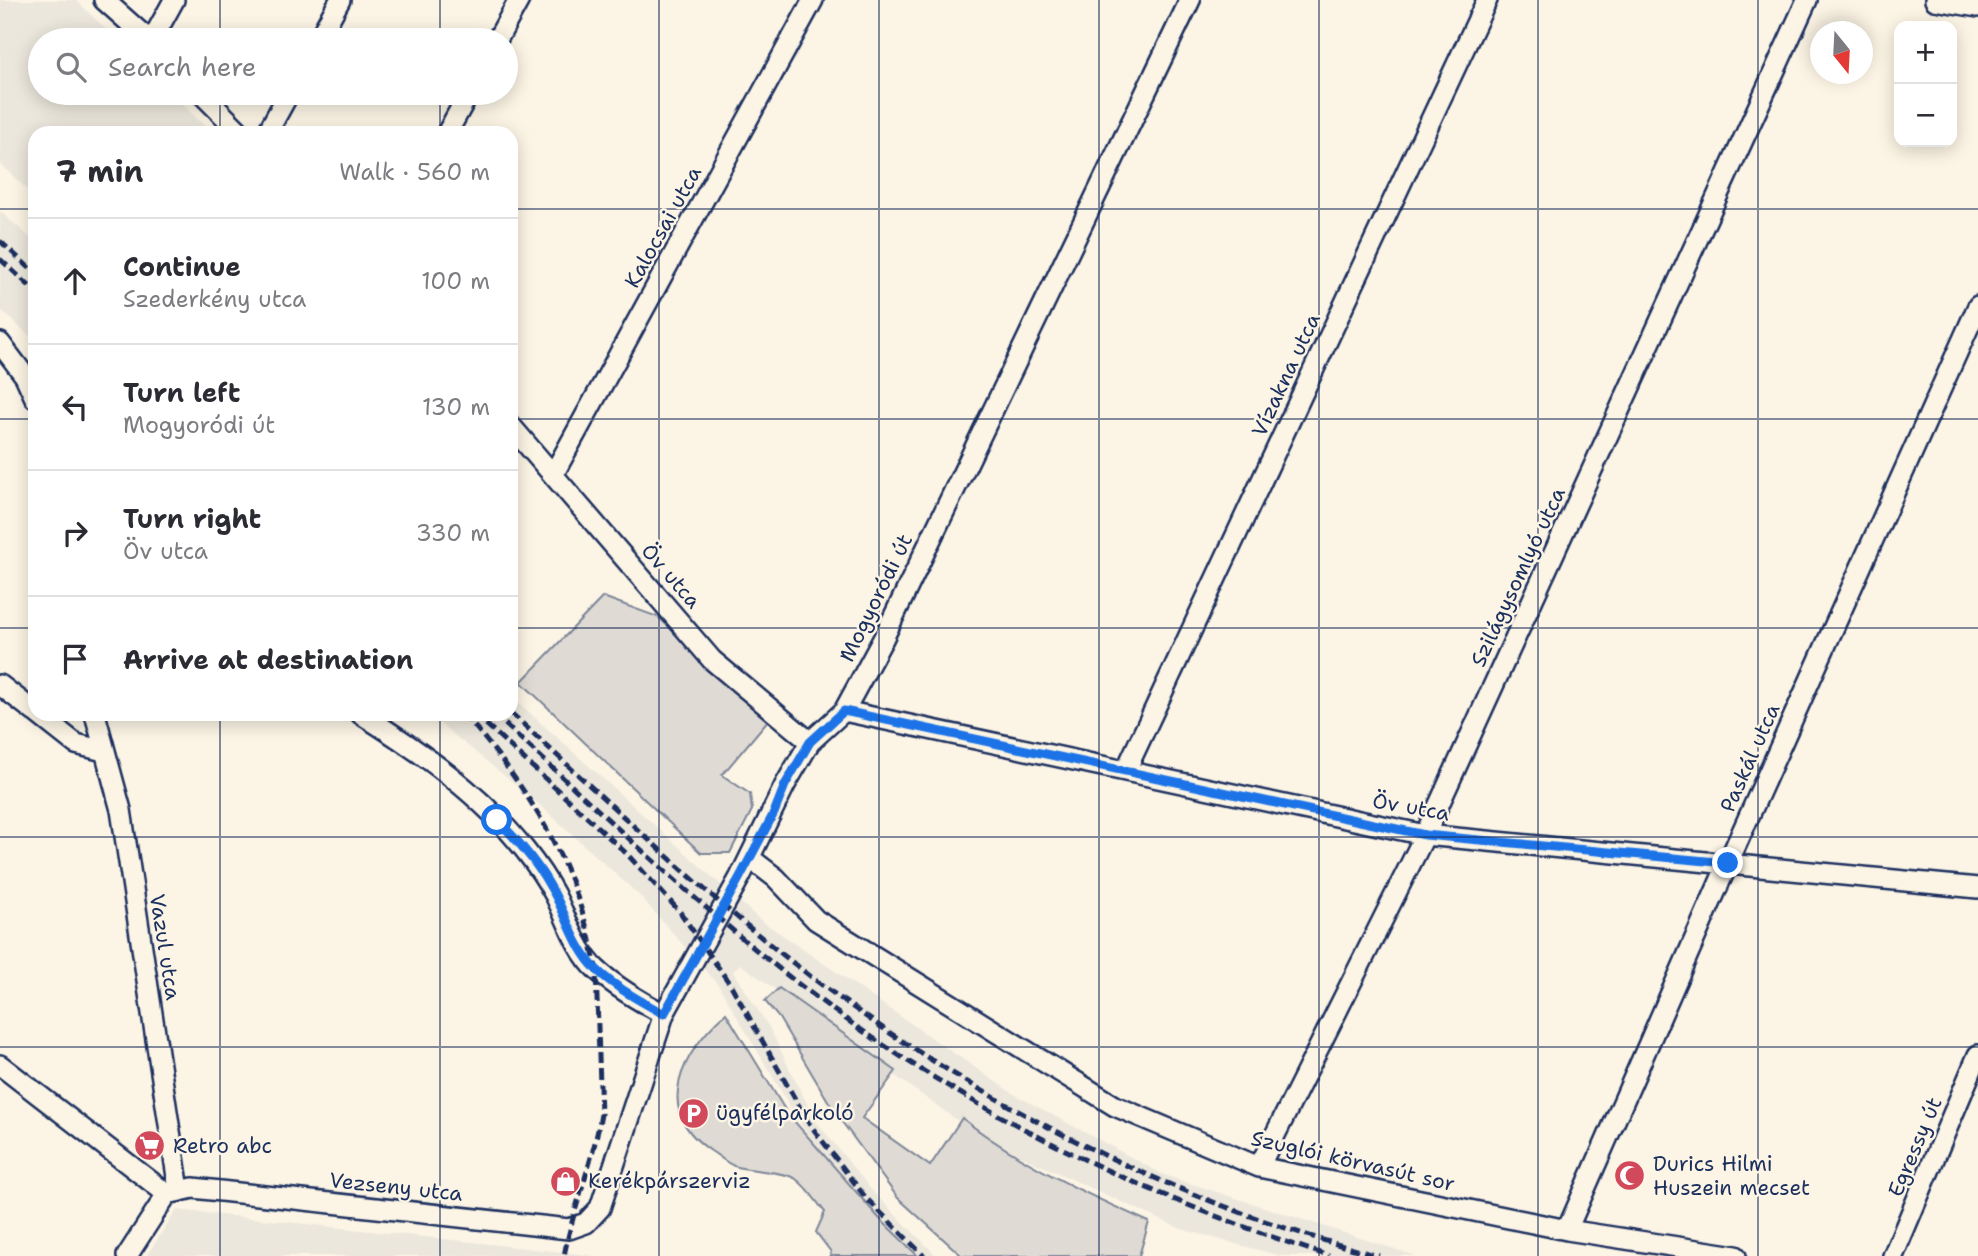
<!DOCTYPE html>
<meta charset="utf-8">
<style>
:root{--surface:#fff;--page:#f2f2f3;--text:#2b2b33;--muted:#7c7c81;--line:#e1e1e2}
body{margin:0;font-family:"Shantell Sans",sans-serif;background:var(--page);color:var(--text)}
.controls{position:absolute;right:21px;top:21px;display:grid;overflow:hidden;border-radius:14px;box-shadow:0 4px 18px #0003}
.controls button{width:63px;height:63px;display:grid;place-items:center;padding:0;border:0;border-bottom:2px solid var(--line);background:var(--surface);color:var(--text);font:35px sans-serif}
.compass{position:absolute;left:1810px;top:21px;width:63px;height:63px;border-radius:50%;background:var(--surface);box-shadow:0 4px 18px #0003;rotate:162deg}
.stop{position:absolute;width:21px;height:21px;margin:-16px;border:5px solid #1a73e8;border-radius:50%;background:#fff}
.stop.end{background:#1a73e8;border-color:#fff;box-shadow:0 2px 7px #0008}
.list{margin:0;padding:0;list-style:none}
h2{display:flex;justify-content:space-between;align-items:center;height:91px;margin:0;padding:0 28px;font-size:30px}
h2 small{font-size:23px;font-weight:400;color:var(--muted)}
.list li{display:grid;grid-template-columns:46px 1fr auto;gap:21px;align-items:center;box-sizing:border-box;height:126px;padding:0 28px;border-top:2px solid var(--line)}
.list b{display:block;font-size:26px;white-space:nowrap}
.list p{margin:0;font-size:23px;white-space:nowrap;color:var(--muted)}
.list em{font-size:23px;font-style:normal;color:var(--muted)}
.icon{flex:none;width:38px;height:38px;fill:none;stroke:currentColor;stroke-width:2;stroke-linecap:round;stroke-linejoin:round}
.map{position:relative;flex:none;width:1978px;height:1256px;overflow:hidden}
.search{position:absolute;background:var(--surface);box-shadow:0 4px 18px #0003;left:28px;top:28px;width:490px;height:77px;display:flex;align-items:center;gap:18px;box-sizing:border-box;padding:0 24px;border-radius:38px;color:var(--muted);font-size:26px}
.panel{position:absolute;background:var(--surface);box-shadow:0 4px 18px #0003;left:28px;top:126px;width:490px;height:595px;border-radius:21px}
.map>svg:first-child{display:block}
.built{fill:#ece7dc}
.green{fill:#dfdbd4;stroke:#7d8599;stroke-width:2}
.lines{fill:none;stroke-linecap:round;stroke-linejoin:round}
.minor-casing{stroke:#1b2f5e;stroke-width:24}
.minor{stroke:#fcf5e5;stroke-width:19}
.rail{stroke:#1b2f5e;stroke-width:5;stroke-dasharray:10 5;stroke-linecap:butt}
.route{stroke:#1a73e8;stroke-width:9}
.grid{fill:none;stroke:#1b2f5e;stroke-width:2;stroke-opacity:0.55}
.labels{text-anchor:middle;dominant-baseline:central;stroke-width:5;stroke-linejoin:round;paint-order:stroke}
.street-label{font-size:21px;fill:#1b2f5e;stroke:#fcf5e5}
.poi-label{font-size:21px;fill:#1b2f5e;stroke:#fcf5e5;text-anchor:start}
</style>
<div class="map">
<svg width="1978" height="1256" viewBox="0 0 1978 1256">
<rect width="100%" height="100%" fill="#fcf5e5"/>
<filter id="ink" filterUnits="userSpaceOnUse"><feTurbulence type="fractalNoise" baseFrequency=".0143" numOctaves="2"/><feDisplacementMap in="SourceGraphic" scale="14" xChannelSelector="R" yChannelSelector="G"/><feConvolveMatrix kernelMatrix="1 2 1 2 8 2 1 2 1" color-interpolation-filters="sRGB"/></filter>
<g filter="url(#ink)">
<!-- built -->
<path class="built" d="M0,0H76L117,40H40V93H171L212,133H35V197L0,164Z
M0,211L35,242V341L0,309Z
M511,696L759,919L1012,1093L1164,1175L1416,1256H1280L1181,1229L983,1139L740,964L733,972L769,1027L815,1120L874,1193L937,1256H912L858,1202L801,1125L719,986L642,898L532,798L428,714H511Z
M177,1210L563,1252L596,1256H146Z"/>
<!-- green -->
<path class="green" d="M603,597L658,617L769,719L722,775L750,794L752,810L730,853H701L521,682Z
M779,988L896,1071L862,1118L930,1166L962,1118C1014,1160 1088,1195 1149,1222L1139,1256H962L898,1198L834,1111L779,1018L765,1001Z
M726,1013L787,1113L879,1218L918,1256H830L831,1252L816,1232L825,1212C816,1201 807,1187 796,1179C785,1171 748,1171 734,1166C726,1163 718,1155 711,1151C650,1110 683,1052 726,1013Z"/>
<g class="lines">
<defs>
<path id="minor" d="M104,0L149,40
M1935,0L1978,7
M152,40L174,0
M318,40L340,0
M497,40L519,0
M201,93L241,133
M267,133L289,93
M447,133L469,93
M0,343L25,376L35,398
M511,426L712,660L810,742
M553,475L813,0
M0,685L35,712
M844,711L1425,835L1978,888
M38,714L76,744L104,751
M95,714L121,810L179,1190
M361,714C420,751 482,795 525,850C536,864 547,880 555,895C567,919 577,952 597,970C616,987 641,1002 664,1014
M1126,770L1487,0
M750,858L776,878L816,920L1115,1106L1259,1167L1567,1230L1736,1256
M0,1065L167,1194
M1259,1167L1425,835L1807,0
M1567,1230L1728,863L1978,306
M127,1256L167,1194L193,1188L569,1229L586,1223L600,1208L664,1014L740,877L785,785L810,742L844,711L883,639L1190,0
M1893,1256L1978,1055"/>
</defs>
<!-- minor casing -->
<use href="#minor" class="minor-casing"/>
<!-- minor -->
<use href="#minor" class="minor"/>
<!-- rail -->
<path class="rail" d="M0,241L35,273
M0,259L35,291
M511,713C603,797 694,885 792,962C965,1097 1167,1200 1379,1256
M464,714C531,791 578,867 596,969L601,1114C593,1162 573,1208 564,1256
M475,714L627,854L680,912L732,987L808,1122L866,1198L924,1256
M494,714C589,801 682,891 782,971C947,1102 1130,1192 1329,1256"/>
</g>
</g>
<g class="lines" filter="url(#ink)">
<!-- route -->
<path class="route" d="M497,820C519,841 539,865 554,893C567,917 576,950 596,969C613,986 642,1002 664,1014L740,877L774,813L785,785L810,742L844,711L1425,835L1728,863"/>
</g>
<!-- grid -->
<path class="grid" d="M220,0V40M440,0V40M659,0V1256M879,0V1256M1099,0V1256M1319,0V1256M1538,0V1256M1758,0V1256M220,93V133M440,93V133M0,209H35M511,209H1978M0,419H35M511,419H1978M0,628H35M511,628H1978M220,714V1256M440,714V1256M0,837H1978M0,1047H1978"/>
<!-- icons -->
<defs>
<symbol id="parking-disc" viewBox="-11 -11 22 22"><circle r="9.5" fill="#d1495b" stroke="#fcf5e5"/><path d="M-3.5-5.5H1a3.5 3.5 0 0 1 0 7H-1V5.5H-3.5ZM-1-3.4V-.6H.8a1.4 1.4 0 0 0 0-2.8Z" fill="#fff"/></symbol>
<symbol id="supermarket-disc" viewBox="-11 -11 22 22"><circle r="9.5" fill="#d1495b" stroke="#fcf5e5"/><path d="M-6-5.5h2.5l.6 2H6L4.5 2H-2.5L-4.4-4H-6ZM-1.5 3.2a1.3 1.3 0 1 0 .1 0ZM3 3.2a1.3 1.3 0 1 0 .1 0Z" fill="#fff"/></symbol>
<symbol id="mosque-disc" viewBox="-11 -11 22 22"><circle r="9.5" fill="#d1495b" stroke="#fcf5e5"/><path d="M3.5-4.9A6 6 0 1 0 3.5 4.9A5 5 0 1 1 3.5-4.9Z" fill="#fff"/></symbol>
<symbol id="shop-disc" viewBox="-11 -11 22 22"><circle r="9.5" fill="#d1495b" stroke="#fcf5e5"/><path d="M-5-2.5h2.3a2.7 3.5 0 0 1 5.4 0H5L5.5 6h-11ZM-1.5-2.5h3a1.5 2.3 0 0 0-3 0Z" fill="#fff"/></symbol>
</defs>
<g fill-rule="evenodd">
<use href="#parking-disc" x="676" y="1096" width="35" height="35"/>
<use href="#supermarket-disc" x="132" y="1128" width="35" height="35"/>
<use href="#mosque-disc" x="1612" y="1158" width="35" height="35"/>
<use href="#shop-disc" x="548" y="1164" width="35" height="35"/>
</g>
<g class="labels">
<!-- street labels -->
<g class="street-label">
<text transform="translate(663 227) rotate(-61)">Kalocsai utca</text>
<text transform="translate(1286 375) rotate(-65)">Vízakna utca</text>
<text transform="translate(671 576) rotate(49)">Öv utca</text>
<text transform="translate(1518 577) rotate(-65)">Szilágysomlyó utca</text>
<text transform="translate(876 598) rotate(-64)">Mogyoródi út</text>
<text transform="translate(1750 758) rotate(-66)">Paskál utca</text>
<text transform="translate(1411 807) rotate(10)">Öv utca</text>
<text transform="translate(165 947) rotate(81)">Vazul utca</text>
<text transform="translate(1915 1147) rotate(-67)">Egressy út</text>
<text transform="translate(1353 1161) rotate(13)">Szuglói körvasút sor</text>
<text transform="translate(396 1187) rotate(6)">Vezseny utca</text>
</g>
<!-- poi labels -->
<g class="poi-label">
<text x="716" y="1113">ügyfélparkoló</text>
<text x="173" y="1146">Retro abc</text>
<text x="1653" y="1164">Durics Hilmi<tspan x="1653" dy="24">Huszein mecset</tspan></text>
<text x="588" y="1181">Kerékpárszerviz</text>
</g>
</g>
</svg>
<div class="controls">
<button>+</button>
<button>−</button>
</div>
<svg class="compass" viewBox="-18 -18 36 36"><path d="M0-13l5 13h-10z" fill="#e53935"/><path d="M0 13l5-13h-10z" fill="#7c7c81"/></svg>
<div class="stop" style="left:497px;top:820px"></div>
<div class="stop end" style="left:1728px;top:863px"></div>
<div class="search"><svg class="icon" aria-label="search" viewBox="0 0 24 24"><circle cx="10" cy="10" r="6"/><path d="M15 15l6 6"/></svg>Search here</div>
<section class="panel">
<h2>7 min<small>Walk · 560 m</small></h2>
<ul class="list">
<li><svg class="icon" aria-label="ahead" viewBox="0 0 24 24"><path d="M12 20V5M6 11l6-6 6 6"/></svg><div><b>Continue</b><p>Szederkény utca</p></div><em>100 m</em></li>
<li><svg class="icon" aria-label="left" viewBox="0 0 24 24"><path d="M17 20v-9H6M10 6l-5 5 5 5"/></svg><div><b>Turn left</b><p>Mogyoródi út</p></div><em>130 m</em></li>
<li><svg class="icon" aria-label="right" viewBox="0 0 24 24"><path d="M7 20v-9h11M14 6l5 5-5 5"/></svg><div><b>Turn right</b><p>Öv utca</p></div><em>330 m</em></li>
<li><svg class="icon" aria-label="arrive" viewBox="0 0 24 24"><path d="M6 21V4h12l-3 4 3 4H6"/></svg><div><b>Arrive at destination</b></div></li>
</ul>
</section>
</div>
